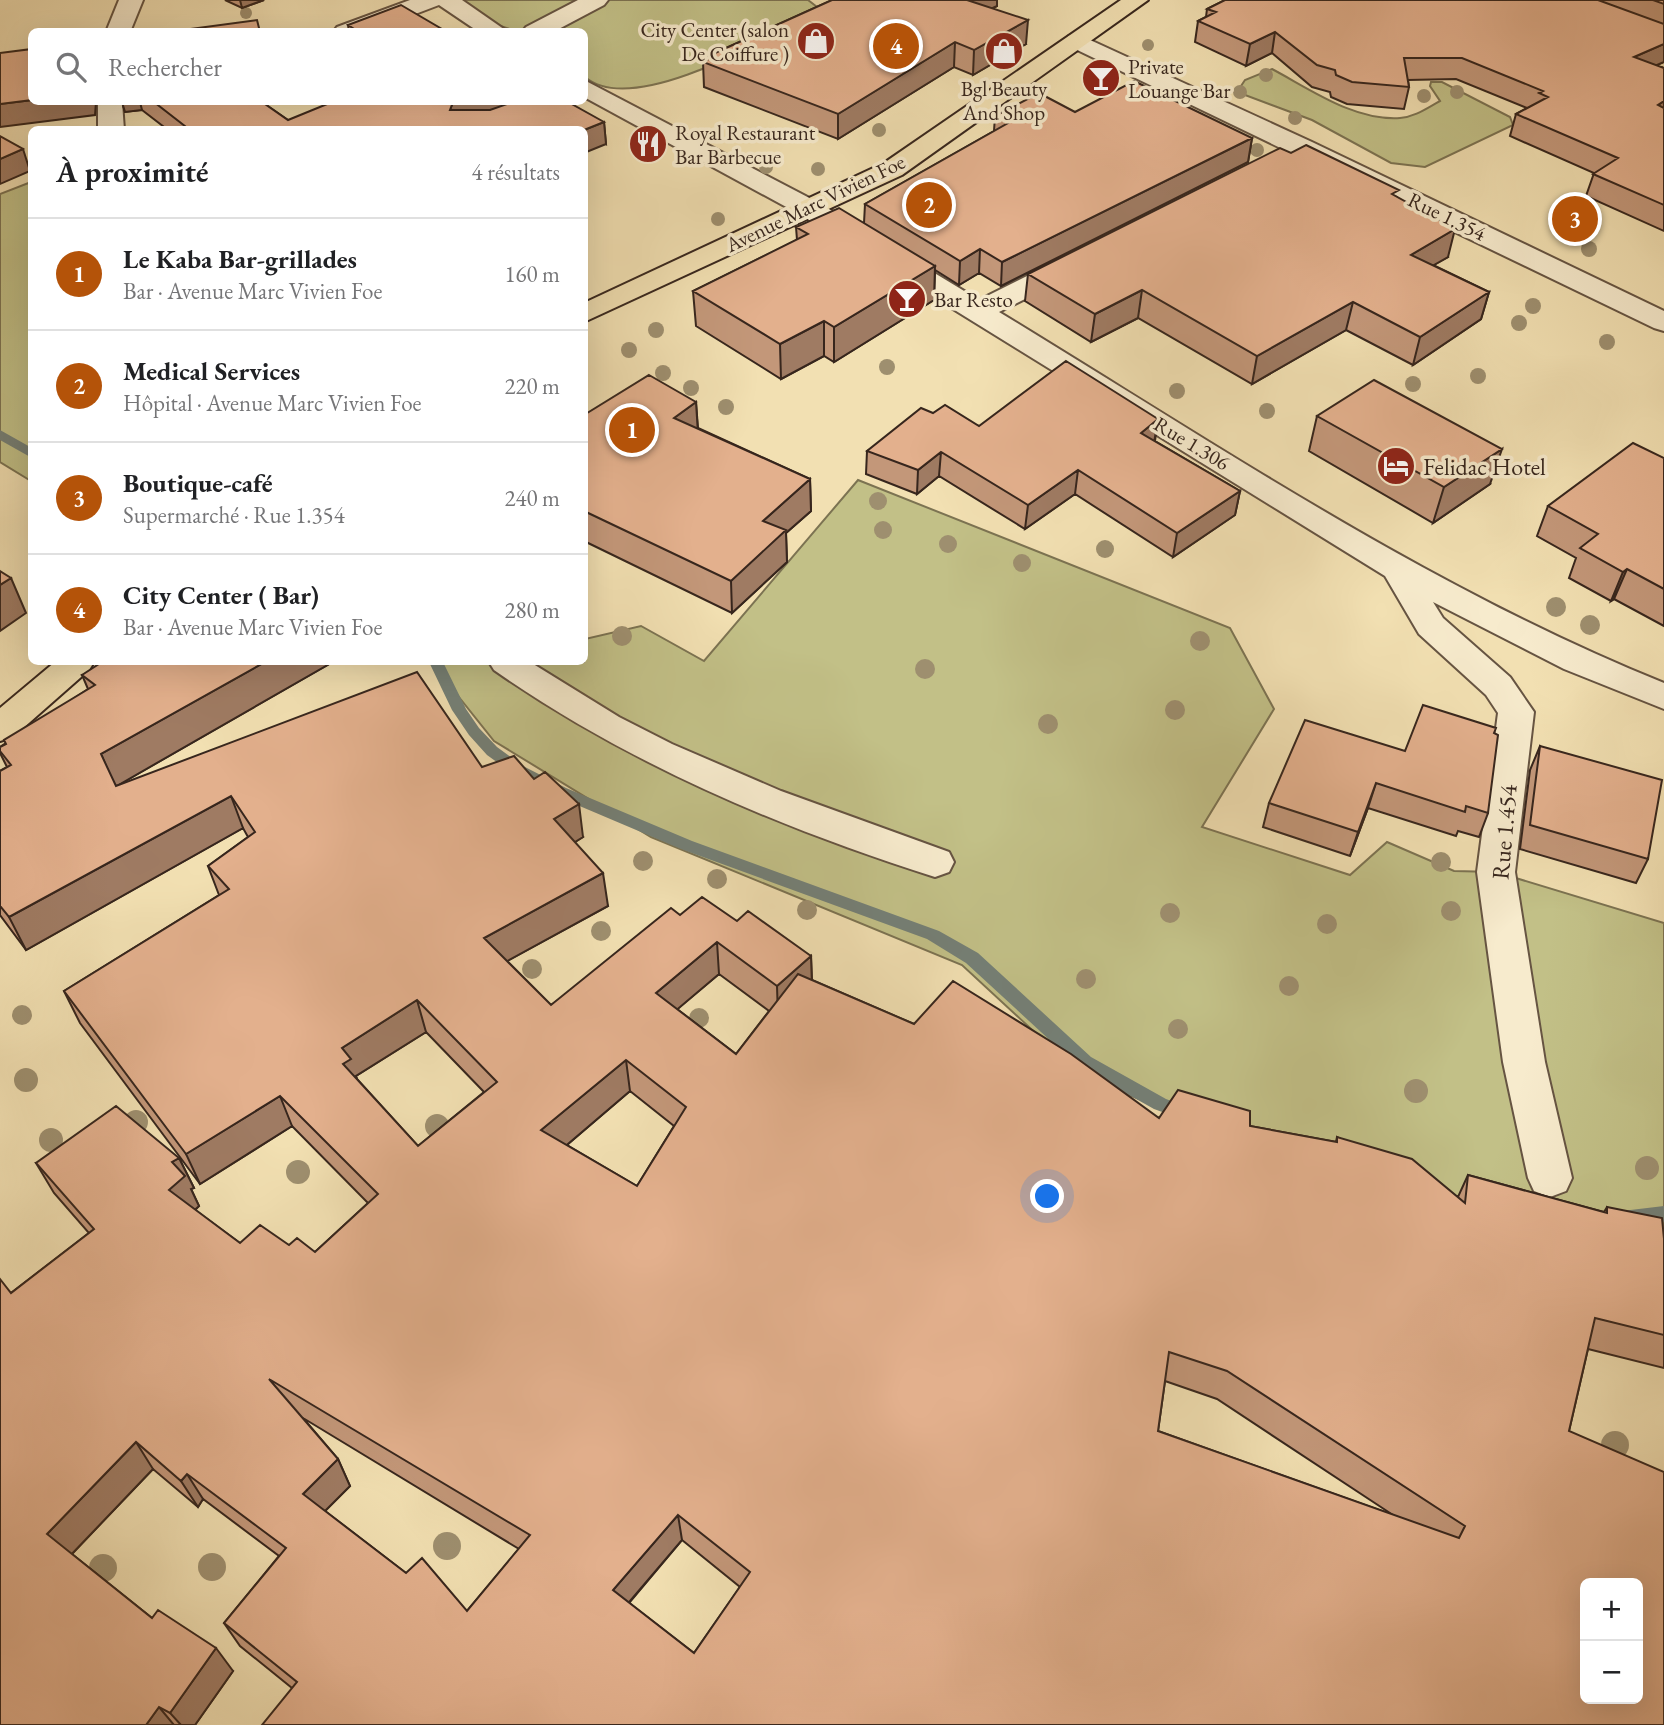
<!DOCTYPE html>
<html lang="fr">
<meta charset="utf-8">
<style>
:root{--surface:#fff;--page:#f2f2f2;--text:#202124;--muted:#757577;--line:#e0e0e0;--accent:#b45309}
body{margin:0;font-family:"EB Garamond",serif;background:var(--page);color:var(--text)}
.controls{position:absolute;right:21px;bottom:21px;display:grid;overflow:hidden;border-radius:10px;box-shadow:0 7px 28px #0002}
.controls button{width:63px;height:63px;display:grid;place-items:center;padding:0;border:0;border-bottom:2px solid var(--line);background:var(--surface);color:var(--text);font:35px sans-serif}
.you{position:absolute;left:1048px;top:1197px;width:24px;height:24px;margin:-18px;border:5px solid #fff;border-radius:50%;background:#1a73e8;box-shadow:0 0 0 10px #1a73e833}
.badge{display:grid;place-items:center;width:46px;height:46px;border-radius:50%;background:var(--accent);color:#fff;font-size:23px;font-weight:700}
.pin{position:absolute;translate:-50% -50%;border:4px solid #fff;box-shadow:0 2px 7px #0006}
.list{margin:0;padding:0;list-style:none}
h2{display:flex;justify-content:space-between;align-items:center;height:91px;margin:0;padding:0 28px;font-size:30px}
h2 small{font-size:23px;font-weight:400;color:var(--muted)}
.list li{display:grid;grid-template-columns:46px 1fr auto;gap:21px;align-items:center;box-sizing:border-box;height:112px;padding:0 28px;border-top:2px solid var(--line)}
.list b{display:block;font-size:26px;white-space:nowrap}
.list p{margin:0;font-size:23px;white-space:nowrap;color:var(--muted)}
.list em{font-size:23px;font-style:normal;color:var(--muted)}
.icon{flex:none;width:38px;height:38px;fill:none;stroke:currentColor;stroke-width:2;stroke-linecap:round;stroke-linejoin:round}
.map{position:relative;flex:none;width:1664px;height:1725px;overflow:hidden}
.search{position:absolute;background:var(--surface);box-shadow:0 7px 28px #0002;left:28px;top:28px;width:560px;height:77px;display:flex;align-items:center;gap:18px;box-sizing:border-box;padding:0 24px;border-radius:10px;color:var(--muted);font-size:26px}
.panel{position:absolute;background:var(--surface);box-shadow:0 7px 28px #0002;left:28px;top:126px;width:560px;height:539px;border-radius:10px}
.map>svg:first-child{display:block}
.green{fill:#c2c087;stroke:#7c7352;stroke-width:2}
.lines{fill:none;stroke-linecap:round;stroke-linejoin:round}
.stream{fill:#748077;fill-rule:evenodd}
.minor-casing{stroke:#665442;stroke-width:4}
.major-casing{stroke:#37261d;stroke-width:4}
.minor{fill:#f7ebcd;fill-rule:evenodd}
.major{fill:#f2e0b2;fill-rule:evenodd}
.tree{fill:#9e8f6f}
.wall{fill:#c39779;stroke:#37261d;stroke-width:2;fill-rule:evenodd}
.shaded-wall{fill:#9f7b63;stroke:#37261d;stroke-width:2}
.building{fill:#e3b08d;stroke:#37261d;stroke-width:2;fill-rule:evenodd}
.labels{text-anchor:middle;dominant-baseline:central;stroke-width:7;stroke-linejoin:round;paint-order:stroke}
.far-poi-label{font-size:21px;fill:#37261d;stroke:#f7ebcd;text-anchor:start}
.far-street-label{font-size:21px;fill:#37261d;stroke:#f7ebcd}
.poi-label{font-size:24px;fill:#37261d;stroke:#f7ebcd;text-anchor:start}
.street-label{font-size:24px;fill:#37261d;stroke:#f7ebcd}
</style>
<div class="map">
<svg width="1664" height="1725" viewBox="0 0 1664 1725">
<rect width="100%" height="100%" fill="#f2e0b2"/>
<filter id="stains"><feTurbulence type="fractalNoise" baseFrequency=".00286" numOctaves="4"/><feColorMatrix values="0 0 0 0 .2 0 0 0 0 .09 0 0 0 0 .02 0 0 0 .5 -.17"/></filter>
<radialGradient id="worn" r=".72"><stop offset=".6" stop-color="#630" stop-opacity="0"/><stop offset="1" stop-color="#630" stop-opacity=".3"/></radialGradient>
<!-- green -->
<path class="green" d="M455,0H808L821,10C773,35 634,119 585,77L584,32L516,31L491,23Z
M1272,69C1310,89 1354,121 1400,118C1415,117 1427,108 1440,101L1430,86L1431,82H1442L1510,117L1513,125L1425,167L1391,163L1312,120L1237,92L1245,80Z
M31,182V481L0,462V194Z
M858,480L1230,628L1274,709L1202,827L1350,875L1387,842L1454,871L1496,872L1664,923V1230L1524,1224L1246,1141L1083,1077L962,965L651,837L494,741L431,662H584L585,639L641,626L704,661Z"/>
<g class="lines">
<!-- stream -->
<path class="stream" d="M0,430L32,448V458L0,440Z
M429,662H443L466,709L479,728L497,747L523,766L566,788L692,841L939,931L978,953L1091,1057L1166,1099L1193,1109L1196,1114L1193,1119L1187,1121L1154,1109L1079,1067L966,963L927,939L681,849L556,796L512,773L487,755L469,735L452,710Z
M1664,1206V1222L1628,1225L1622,1223L1619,1217L1622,1211Z"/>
<defs>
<path id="minor" d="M119,0H143L130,32H106Z
M410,0H462L508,32H479L439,5L368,32H333L337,27Z
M578,0H608L604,5L553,32H522L526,27Z
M1077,34L1312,142L1664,311V331L1654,328L1069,46L1065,41L1069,36Z
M584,80L819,203L979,300L1063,258L1073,256L1083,258L1087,264L1083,270L999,312C1216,444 1428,588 1664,683V709L1564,669L1433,602L1443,618L1510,677L1534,712L1515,872L1545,1062L1572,1178L1566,1191L1550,1197L1534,1191L1528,1178L1503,1062L1477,872L1498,713L1486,695L1419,634L1385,576L801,215L584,97Z
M98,102H122L124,130H98Z
M489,662H530L619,717L672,744L781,791L949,852L954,862L949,872L935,877C780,828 627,763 494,670Z"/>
<path id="major" d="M1121,0H1148L902,175L584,322V303L884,163Z
M55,662H94L89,670L13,737L0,741V708Z"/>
</defs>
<!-- minor casing -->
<use href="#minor" class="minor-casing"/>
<!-- major casing -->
<use href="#major" class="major-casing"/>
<!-- minor -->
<use href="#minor" class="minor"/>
<!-- major -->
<use href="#major" class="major"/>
</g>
<!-- trees -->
<g class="tree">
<circle cx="246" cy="13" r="6"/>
<circle cx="1148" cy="45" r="6"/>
<circle cx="1266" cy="75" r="7"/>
<circle cx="1240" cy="92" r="7"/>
<circle cx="1457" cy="92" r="7"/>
<circle cx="1424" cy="96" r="7"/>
<circle cx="1295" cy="118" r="7"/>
<circle cx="879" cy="130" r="7"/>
<circle cx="1257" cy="150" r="7"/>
<circle cx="766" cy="167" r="7"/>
<circle cx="818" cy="169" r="7"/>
<circle cx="718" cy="219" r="7"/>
<circle cx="1589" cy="249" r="8"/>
<circle cx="1533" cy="306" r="8"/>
<circle cx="1519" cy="323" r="8"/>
<circle cx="656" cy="330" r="8"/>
<circle cx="1607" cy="342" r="8"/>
<circle cx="629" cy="350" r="8"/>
<circle cx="887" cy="367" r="8"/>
<circle cx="663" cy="373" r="8"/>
<circle cx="1478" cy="376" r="8"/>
<circle cx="1413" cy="384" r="8"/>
<circle cx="691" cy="388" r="8"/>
<circle cx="1177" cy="391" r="8"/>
<circle cx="726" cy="407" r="8"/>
<circle cx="1267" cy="411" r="8"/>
<circle cx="878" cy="501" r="9"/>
<circle cx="883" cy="530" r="9"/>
<circle cx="948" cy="544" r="9"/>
<circle cx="1105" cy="549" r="9"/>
<circle cx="1022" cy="563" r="9"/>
<circle cx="1556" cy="607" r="10"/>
<circle cx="1590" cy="625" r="10"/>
<circle cx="622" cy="636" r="10"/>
<circle cx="1200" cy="641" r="10"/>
<circle cx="925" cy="669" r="10"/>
<circle cx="1175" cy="710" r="10"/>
<circle cx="1048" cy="724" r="10"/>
<circle cx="643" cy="861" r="10"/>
<circle cx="1441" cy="862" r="10"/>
<circle cx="717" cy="879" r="10"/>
<circle cx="807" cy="910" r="10"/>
<circle cx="1451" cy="911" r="10"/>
<circle cx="1170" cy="913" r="10"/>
<circle cx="1327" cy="924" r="10"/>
<circle cx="601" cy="931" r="10"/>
<circle cx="532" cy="969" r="10"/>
<circle cx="1086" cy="979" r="10"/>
<circle cx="1289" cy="986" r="10"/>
<circle cx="22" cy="1015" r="10"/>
<circle cx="699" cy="1018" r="10"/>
<circle cx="1178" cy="1029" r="10"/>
<circle cx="26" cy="1080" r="12"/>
<circle cx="1416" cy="1091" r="12"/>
<circle cx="136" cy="1122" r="12"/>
<circle cx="437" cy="1126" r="12"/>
<circle cx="51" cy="1140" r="12"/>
<circle cx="1647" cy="1168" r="12"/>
<circle cx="298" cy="1172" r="12"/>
<circle cx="1615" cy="1445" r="14"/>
<circle cx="447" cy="1546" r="14"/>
<circle cx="212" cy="1567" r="14"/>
<circle cx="103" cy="1568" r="14"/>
</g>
<!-- wall -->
<path class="wall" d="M225,0H264L242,8Z
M832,0H997V6L993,8L1026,44L973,75L954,67L838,139L704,87L703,62L704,61V58Z
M1225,0H1664V62L1657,65L1664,68V231L1586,196L1594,173L1510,136L1516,114L1527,108L1456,79L1408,80L1409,87L1404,109L1347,104L1331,97L1330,92L1312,87L1272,53L1246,66L1195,42L1198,21L1206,17L1207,9Z
M348,25L447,32H349Z
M122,102H262L288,120L604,122L606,144L584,130H168L142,110L125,112Z
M1075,112L1252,138L1248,162L1001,286L979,273L959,285L935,270L934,300L834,362L824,356L781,379L696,326L693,291L797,240L796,227L864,223L865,204L994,131L995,116Z
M1291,153L1397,197L1448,257L1433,265L1489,292L1481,319L1413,365L1346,330L1252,384L1138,318L1091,342L1025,301L1028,274Z
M696,402L698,428L810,479L811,511L786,533L787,562L732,613L584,541V415Z
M933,413L979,426L1158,419L1155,441L1240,491L1235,515L1173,557L1075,494L1025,529L939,476L917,494L866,474L867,451Z
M1317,416L1490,484L1433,523L1309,451Z
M1664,458V626L1614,599L1611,601L1569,578L1576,558L1537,536L1548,506Z
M331,663L120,784L482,767L583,837L575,842L608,906L507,961L551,1005L680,915L737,921L811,956L812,980L914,1024L1159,1118L1250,1126L1336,1142L1337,1137L1458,1197L1468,1175L1604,1212L1607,1207L1664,1239V1368L1588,1349L1569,1431L1664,1725L292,1688L240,1646L224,1623L279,1556L203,1499L198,1507L153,1469L72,1554L152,1618L233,1671L195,1725H0L11,1293L89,1233L54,1193L36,1163L179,1158L194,1188L191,1189L199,1206L195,1210L240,1243L289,1245L315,1252L368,1203L292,1126L200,1184L80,1023L64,991L219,895L208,866L248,837L243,828L26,950L0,915V771L7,767L0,753V747L88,689L82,675ZM719,974L769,1011L736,1054L677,1009ZM426,1032L484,1092L418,1146L357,1079L356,1076ZM630,1091L674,1126L637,1186L567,1145ZM1165,1381L1217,1399L1393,1515L1158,1431ZM303,1418L519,1549L467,1611L406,1573L325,1511L350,1486L338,1459ZM682,1540L740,1587L694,1653L629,1603Z
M1540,746L1648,859L1636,883L1520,849L1530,770Z
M1405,751L1488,813L1479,837L1458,831L1456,836L1368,808L1350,856L1263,827L1269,803Z"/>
<!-- shaded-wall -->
<path class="shaded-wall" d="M240,0H264L242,8Z
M964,0H997V6L962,23Z
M1028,20L1026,44L973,75L974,50Z
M1275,32L1272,53L1246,66L1250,44Z
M955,42L954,67L838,139V114Z
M1664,44V62L1627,78L1634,57Z
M32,100V102H96L95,115L0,127V104Z
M1664,101V117L1658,105Z
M122,102H140L142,110L125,112Z
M453,102H514L457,123L450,110Z
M604,122L606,144L584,153V130Z
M1252,138L1248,162L1001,286L1002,262Z
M23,149L30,171L0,184V159Z
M1455,229L1448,257L1404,282L1411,255Z
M980,249L979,273L959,285L960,261Z
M935,266L934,300L834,362V327Z
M1142,290L1138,318L1091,342L1095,314Z
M1489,292L1481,319L1413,365L1420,337Z
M1353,302L1346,330L1252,384L1257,356Z
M824,321V356L781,379L780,344Z
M696,402L698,434L674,418Z
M1158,419L1154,443L1141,433Z
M1502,449L1490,484L1433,523L1444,487Z
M941,452L939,476L917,494L918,470Z
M1078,470L1075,494L1025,529L1028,505Z
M810,479L811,511L786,533L787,562L732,613L731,581L763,521Z
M1240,491L1235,515L1173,557L1177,533Z
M1627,569L1614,599L1611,601L1623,572Z
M11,578L26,613L0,631V585Z
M265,662H330L331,663L115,787L101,754Z
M1376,783L1368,808L1350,856L1358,832Z
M231,796L243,828L26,950L9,917Z
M579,804L583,837L559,852L554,819Z
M603,873L608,906L491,970L484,938Z
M717,942L719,974L660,1024L656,993Z
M811,956L812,988L778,1018L777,986Z
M417,1000L426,1032L356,1076L361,1091L343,1064L342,1048Z
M626,1060L630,1091L548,1161L541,1130Z
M280,1096L292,1126L200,1184L186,1154Z
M179,1158L194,1188L191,1189L199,1206L184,1220L169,1190L172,1162Z
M136,1442L153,1469L67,1559L47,1534Z
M338,1459L350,1486L316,1520L303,1494Z
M187,1474L203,1499L198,1507L181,1481Z
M678,1515L682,1540L619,1614L613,1590Z
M216,1648L233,1671L195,1725H181L170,1713Z
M159,1707L174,1725H146Z"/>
<!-- building -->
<path class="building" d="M832,0H967L1028,20L974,50L955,42L838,114L703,62L707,60L704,58Z
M1225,0H1598L1664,24V44L1634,57L1664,68V101L1658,105L1664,108V205L1593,174L1618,158L1516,114L1548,97L1539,93L1543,91L1462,58H1404L1409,87L1352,82L1336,75L1335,70L1317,65L1275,32L1250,44L1198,21L1216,12L1207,9Z
M1653,0H1664V4Z
M401,5L447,32H359L348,25Z
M257,20L260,32H168Z
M32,49V100L0,104V53Z
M1134,81L1252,138L1002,262L980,249L960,261L865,204L1008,123L995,116L1039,93L1075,112Z
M154,102H262L288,120L332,102H453L450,110H490L513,102H568L604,122L584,130H190Z
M0,136L23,149L0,159Z
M1306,145L1399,190L1392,194L1455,229L1411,255L1489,292L1420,337L1353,302L1257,356L1142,290L1095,314L1028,274L1280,148L1291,153Z
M839,208L935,266L834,327L824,321L780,344L693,291L808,234L796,227Z
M1066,361L1158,419L1141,433L1240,491L1177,533L1078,470L1028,505L941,452L918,470L867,451L921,408L933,413L945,405L979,426Z
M649,375L696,402L674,418L810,479L763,521L786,530L731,581L584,511V415Z
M1374,380L1502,449L1444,487L1317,416Z
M1633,443L1664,458V589L1627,569L1623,572L1580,548L1598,534L1548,506Z
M0,571L11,578L0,585Z
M102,662H265L101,754L116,786L417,672L482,767L514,756L534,779L545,772L579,804L554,819L603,873L484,938L551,1005L671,908L680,915L702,897L737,921L748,911L811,956L777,986L717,942L656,993L736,1054L798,974L914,1024L953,981L1071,1054L1159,1118L1178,1090L1250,1111V1126L1337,1142V1137L1412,1159L1465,1203L1468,1175L1607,1213V1207L1662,1218L1664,1239V1335L1595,1318L1569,1431L1664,1472V1725H262L297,1682L224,1623L286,1548L187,1474L181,1481L136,1442L47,1534L152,1618L158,1610L216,1648L170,1713L159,1707L146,1725H0V1279L11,1293L94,1229L36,1163L116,1106L179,1158L172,1162L185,1176L169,1190L240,1243L260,1225L289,1245L297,1238L315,1252L378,1194L280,1096L186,1154L64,991L229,889L208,866L255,832L231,796L9,917L0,906V771L11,765L0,751V747L6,744L4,740L95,685L82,675ZM417,1000L497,1082L418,1146L343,1064L351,1059L342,1048ZM626,1060L686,1107L637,1186L541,1130ZM1169,1352L1227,1371L1465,1526L1459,1538L1158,1431ZM269,1379L530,1535L467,1611L422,1558L406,1573L303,1494L338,1459ZM678,1515L750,1572L694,1653L613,1590ZM1585,1583H1638V1699H1585Z
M1423,705L1496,728L1494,733L1498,735L1488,813L1466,806L1465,812L1376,783L1358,832L1269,803L1305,720L1405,751Z
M1540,746L1662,780L1648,859L1530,825Z"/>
<!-- icons -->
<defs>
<symbol id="shop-disc" viewBox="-11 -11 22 22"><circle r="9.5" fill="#8f2418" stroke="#f7ebcd"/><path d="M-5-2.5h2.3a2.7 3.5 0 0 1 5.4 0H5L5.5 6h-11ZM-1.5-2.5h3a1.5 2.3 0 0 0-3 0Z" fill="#fff"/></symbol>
<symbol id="bar-disc" viewBox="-11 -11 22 22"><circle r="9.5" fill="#8f2418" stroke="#f7ebcd"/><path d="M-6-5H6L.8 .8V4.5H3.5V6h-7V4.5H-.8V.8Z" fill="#fff"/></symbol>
<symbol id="restaurant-disc" viewBox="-11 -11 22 22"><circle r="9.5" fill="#8f2418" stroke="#f7ebcd"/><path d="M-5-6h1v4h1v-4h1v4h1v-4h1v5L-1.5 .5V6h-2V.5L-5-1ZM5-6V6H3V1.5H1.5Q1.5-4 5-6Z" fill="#fff"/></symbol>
<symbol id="hotel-disc" viewBox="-11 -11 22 22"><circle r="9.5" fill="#8f2418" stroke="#f7ebcd"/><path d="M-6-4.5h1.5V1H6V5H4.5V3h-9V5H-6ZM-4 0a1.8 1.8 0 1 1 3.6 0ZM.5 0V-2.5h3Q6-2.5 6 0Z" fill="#fff"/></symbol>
</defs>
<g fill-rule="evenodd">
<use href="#shop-disc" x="794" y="19" width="44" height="44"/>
<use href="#shop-disc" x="982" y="29" width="44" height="44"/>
<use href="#bar-disc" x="1079" y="56" width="44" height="44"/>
<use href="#restaurant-disc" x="626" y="122" width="44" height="44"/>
<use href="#bar-disc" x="885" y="277" width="44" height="44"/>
<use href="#hotel-disc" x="1374" y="444" width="44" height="44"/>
</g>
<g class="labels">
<!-- far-poi labels -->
<g class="far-poi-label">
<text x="789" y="29" text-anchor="end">City Center (salon<tspan x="789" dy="24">De Coiffure )</tspan></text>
<text x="1128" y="66">Private<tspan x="1128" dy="24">Louange Bar</tspan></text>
<text x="1004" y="88" text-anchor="middle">Bgl Beauty<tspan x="1004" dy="24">And Shop</tspan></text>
<text x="675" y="132">Royal Restaurant<tspan x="675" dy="24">Bar Barbecue</tspan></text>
<text x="934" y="299">Bar Resto</text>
</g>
<!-- far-street labels -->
<g class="far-street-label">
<text transform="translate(815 203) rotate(-26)">Avenue Marc Vivien Foe</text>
<text transform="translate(1447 216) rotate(26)">Rue 1.354</text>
<text transform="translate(1192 443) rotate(31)">Rue 1.306</text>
</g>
<!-- poi labels -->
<g class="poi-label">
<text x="1423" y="466">Felidac Hotel</text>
</g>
<!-- street labels -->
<g class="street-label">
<text transform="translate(1504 832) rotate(-85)">Rue 1.454</text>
</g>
</g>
<rect width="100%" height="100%" filter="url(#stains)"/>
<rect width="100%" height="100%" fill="url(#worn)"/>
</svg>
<div class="controls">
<button>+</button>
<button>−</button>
</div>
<div class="you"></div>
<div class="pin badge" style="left:632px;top:430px">1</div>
<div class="pin badge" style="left:929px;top:205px">2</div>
<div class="pin badge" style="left:1575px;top:219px">3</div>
<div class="pin badge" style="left:896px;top:46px">4</div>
<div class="search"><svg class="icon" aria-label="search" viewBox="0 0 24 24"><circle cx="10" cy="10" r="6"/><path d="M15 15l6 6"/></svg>Rechercher</div>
<section class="panel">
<h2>À proximité<small>4 résultats</small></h2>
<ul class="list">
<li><span class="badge">1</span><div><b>Le Kaba Bar-grillades</b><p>Bar · Avenue Marc Vivien Foe</p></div><em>160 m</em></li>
<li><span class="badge">2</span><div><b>Medical Services</b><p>Hôpital · Avenue Marc Vivien Foe</p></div><em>220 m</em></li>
<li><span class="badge">3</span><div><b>Boutique-café</b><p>Supermarché · Rue 1.354</p></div><em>240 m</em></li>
<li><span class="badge">4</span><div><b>City Center ( Bar)</b><p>Bar · Avenue Marc Vivien Foe</p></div><em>280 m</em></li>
</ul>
</section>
</div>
